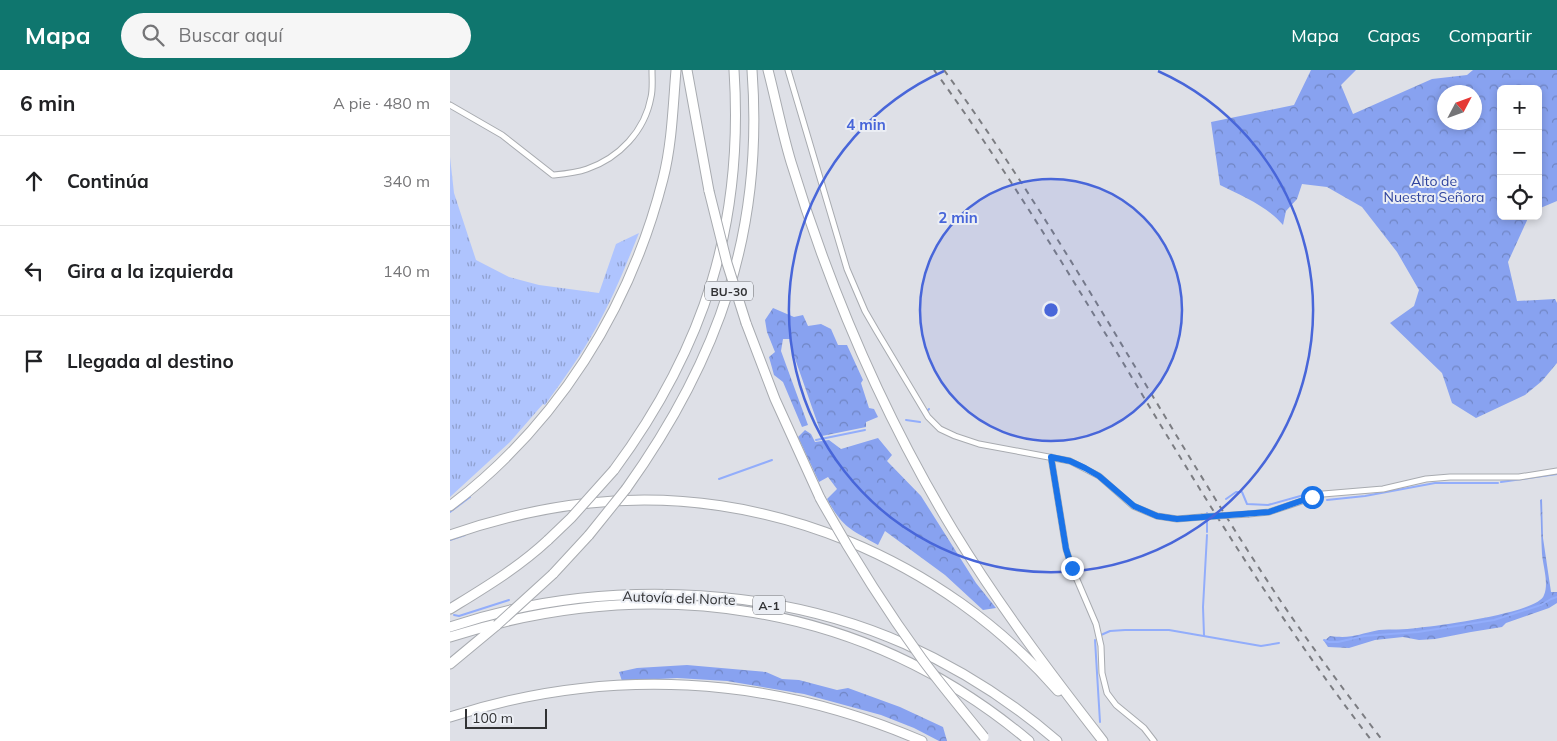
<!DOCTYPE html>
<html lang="es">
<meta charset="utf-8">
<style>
:root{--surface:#fff;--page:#f6f6f6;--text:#202124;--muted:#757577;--line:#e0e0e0;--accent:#0f766e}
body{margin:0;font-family:Mulish,sans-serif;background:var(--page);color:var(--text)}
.controls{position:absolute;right:15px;top:15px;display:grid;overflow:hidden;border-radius:8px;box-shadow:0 2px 8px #0003}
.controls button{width:45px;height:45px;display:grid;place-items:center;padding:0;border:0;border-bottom:1px solid var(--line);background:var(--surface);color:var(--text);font:25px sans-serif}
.compass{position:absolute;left:987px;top:15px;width:45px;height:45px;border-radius:50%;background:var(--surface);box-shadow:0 2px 8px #0003;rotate:49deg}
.scale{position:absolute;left:15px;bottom:12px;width:82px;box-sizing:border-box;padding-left:5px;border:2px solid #313234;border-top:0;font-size:14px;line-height:18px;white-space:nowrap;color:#313234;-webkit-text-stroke:4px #ebeef4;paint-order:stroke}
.stop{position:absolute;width:15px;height:15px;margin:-11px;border:4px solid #1a73e8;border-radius:50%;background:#fff}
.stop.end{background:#1a73e8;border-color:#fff;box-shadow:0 1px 5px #0008}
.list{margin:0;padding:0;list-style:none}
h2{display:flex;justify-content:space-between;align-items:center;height:65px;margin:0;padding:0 20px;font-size:21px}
h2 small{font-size:16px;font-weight:400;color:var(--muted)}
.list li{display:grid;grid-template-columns:32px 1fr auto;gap:15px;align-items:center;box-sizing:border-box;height:90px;padding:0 20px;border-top:1px solid var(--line)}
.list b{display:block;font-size:19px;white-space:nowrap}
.list em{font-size:16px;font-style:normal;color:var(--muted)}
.icon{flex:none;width:28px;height:28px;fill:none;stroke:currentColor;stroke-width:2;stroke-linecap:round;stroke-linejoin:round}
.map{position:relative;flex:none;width:1107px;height:671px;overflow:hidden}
header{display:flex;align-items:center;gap:30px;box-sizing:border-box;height:70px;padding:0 25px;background:var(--accent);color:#fff}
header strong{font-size:24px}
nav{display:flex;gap:28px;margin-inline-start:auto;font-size:18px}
.search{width:350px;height:45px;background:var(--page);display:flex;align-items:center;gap:12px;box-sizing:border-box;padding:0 18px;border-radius:28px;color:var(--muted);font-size:19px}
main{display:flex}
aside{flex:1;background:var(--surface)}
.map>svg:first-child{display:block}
.grass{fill:url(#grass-tufts)}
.forest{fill:url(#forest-crowns);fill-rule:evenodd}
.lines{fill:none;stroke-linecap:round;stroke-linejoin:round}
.stream{stroke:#92adfb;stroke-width:2}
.minor-casing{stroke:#a8abb0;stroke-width:7}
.motorway-casing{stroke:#a8abb0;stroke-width:11}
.minor{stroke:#fff;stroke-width:5}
.motorway{stroke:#fff;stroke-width:9}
.rail{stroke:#7c7d82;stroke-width:2;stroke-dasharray:6 6;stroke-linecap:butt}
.minor-bridge-casing{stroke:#a8abb0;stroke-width:7;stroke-linecap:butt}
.motorway-bridge-casing{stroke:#a8abb0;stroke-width:11;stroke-linecap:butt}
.minor-bridge{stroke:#fff;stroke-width:5}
.motorway-bridge{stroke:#fff;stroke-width:9}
.route{stroke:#1a73e8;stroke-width:6}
.ring{fill:none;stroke:#4866d9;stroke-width:2.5}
.labels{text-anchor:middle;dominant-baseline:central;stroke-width:4;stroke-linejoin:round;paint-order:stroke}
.shield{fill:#ebeef4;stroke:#696a6e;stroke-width:1}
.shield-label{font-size:12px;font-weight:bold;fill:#313234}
.park-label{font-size:14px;fill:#2f449e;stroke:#ebeef4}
.street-label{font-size:14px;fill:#313234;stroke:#ebeef4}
.centre{fill:#4866d9;stroke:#ebeef4;stroke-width:2.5}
.ring-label{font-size:15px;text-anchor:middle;font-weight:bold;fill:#4866d9;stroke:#ebeef4;stroke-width:4;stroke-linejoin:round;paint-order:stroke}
</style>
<header>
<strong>Mapa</strong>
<div class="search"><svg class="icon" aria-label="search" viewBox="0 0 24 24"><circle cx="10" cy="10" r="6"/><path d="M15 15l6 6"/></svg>Buscar aquí</div>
<nav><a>Mapa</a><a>Capas</a><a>Compartir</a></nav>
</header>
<main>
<aside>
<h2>6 min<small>A pie · 480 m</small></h2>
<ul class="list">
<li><svg class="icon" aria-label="ahead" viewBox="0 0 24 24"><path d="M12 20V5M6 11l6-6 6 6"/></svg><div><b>Continúa</b></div><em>340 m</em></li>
<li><svg class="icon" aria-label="left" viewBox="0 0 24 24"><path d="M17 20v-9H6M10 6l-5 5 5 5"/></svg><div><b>Gira a la izquierda</b></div><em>140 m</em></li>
<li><svg class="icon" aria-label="arrive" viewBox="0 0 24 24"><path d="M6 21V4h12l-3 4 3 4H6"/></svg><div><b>Llegada al destino</b></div></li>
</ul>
</aside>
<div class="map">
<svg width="1107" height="671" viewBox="0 0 1107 671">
<defs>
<pattern id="grass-tufts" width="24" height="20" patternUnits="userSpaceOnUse" patternTransform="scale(1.25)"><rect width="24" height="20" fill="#afc4fe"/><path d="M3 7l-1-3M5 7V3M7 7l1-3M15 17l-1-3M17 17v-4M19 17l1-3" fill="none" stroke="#8fa0ce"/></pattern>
<pattern id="forest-crowns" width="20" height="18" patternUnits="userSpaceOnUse" patternTransform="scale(1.25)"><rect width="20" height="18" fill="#88a2f0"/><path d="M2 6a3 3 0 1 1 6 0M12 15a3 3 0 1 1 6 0" fill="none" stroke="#7085c3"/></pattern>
</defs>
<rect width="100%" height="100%" fill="#dee0e7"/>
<!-- grass -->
<path class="grass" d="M0,87L4,123L26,190L59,207L89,215L149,223L166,174L189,163C176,195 163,228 146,258C131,285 113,310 95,335L93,334L60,372L0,427Z"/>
<!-- forest -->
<path class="forest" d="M861,0H906L891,15L903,44L982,9L1017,5L1023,0H1107V131L1088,139V19H1051V146H1079L1058,192L1067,231L1105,229L1107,233V293L1092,311L1075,325L1026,348L1002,333L992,303L940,253L964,236L969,220L947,182L912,137L877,117L852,114L847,129L836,141L833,155C817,136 792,126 770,115L761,52L844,35ZM1024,22V52H994V22Z
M323,238L344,247L353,245L358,256L371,254L381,259L388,275H397L413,310L411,313L419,338L424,339L428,347L416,352V357L372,366L342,280L340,269H333L331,281L358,355L352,357L333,312L324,305L319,287L325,282L317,262L315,250Z
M355,360L361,364L365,372L379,370L391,379L428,368L442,385L437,391L471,426L526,513L546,538L533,540L495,505L435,461L428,475C400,459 393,458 377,429L387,419L378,407L369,412L348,367Z
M1092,429L1093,468L1101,522H1107V533L1099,538L1056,553L1052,557L1021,562L985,569L969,570L953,567L925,570L899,578L878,577L874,571L880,566C902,569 908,564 929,560C941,559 954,560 967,558C987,556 1089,543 1094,525C1099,513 1093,496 1092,484C1091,466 1091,448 1090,430Z
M237,595L316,602L332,609L349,610L387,620L398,618L450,637L493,657L497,671H489L464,658L431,645L354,624L277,611L227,608L172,611L169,602L187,598Z"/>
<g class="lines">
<!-- stream -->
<path class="stream" d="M478,340L479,339
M456,350L470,352
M366,370L415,360
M269,409L322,390
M1051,412L1107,404
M776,429L786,422H792L797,434L818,435L861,423
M877,430L915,426L985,413H1048
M0,442L20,427
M757,443V462
M0,470L15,465
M4,545L9,546L59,530
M651,565L660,561L675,560H719L811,576L829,573
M754,565L753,537L757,465
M645,570L650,652
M874,570L879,572H888L914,566L968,562L1044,550L1091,535L1101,529L1107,527"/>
<defs>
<path id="minor" d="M338,0L397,199L415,241L426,260L478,347L490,359L505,366L529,374L620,391L649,406L683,436L707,446L727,449L751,447
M0,35L52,65L103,105C114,104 126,103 137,99C169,88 195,61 201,27C203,19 202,9 202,0
M601,387L616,479L622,498L646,554L651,576L652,603L657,623L666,635L694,658L704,671
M799,444L819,442L873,424L933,419L976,409L1000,407H1069L1107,401"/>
<path id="motorway" d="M237,0L259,121
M318,0C326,31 332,62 341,92C380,220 434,346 503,460C548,534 600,603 653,671
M296,253L325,329L370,428
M164,400C255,277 294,153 284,0
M176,419C269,289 314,161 302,0
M0,436C107,355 180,239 213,109C222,74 223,36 226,0
M0,465C46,449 92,438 140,433C315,414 493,489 608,621
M103,504L139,465
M0,539C34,518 68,498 98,470
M0,557C141,509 318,513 455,574C510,599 561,631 607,671
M0,567C203,502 414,532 579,671
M0,594L47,555
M0,647C157,596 320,605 472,671"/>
</defs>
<!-- minor casing -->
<use href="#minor" class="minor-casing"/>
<!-- motorway casing -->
<use href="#motorway" class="motorway-casing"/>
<!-- minor -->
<use href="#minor" class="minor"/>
<!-- motorway -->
<use href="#motorway" class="motorway"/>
<!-- rail -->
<path class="rail" d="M484,0C552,93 612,192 672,291C750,421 829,551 922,671
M494,0C616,167 712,352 826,524C860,575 896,623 933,671"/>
<defs>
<path id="minor-bridge" d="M751,447L799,444"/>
<path id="motorway-bridge" d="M259,121L277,193L296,253
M370,428C401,484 435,538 472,589C492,616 513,641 534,667
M139,465L176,419
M98,470L121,448L164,400
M47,555L103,504"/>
</defs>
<!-- minor-bridge casing -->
<use href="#minor-bridge" class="minor-bridge-casing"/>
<!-- motorway-bridge casing -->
<use href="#motorway-bridge" class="motorway-bridge-casing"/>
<!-- minor-bridge -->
<use href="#minor-bridge" class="minor-bridge"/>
<!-- motorway-bridge -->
<use href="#motorway-bridge" class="motorway-bridge"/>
</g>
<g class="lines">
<!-- route -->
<path class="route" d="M622,498L616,479L601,387L620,391L635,398L649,406L684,436L707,446L727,449L819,442L862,427"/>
</g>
<!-- distance rings -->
<circle cx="601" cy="240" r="131" fill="#4866d9" fill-opacity=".12"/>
<g class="ring">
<circle cx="601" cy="240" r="131"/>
<path d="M708 1A262 262 0 1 1 494 1"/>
</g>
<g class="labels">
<!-- shield labels -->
<g class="shield">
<rect x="255" y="211.5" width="48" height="19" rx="4"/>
<rect x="303" y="525.5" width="32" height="19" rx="4"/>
</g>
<g class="shield-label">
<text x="279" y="221">BU-30</text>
<text x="319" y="535">A-1</text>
</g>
<!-- park labels -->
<g class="park-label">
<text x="984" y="111">Alto de<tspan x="984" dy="16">Nuestra Señora</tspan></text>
</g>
<!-- street labels -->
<g class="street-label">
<text transform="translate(229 528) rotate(2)">Autovía del Norte</text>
</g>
</g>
<circle cx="601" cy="240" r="8" class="centre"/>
<g class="ring-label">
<text x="416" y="60">4 min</text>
<text x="508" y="153">2 min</text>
</g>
</svg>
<div class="controls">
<button>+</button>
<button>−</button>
<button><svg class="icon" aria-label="locate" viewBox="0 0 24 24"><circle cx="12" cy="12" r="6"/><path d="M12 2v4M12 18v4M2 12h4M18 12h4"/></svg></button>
</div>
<svg class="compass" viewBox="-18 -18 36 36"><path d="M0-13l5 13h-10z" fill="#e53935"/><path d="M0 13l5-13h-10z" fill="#757577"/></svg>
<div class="scale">100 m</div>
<div class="stop" style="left:862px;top:427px"></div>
<div class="stop end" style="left:622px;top:498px"></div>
</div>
</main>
